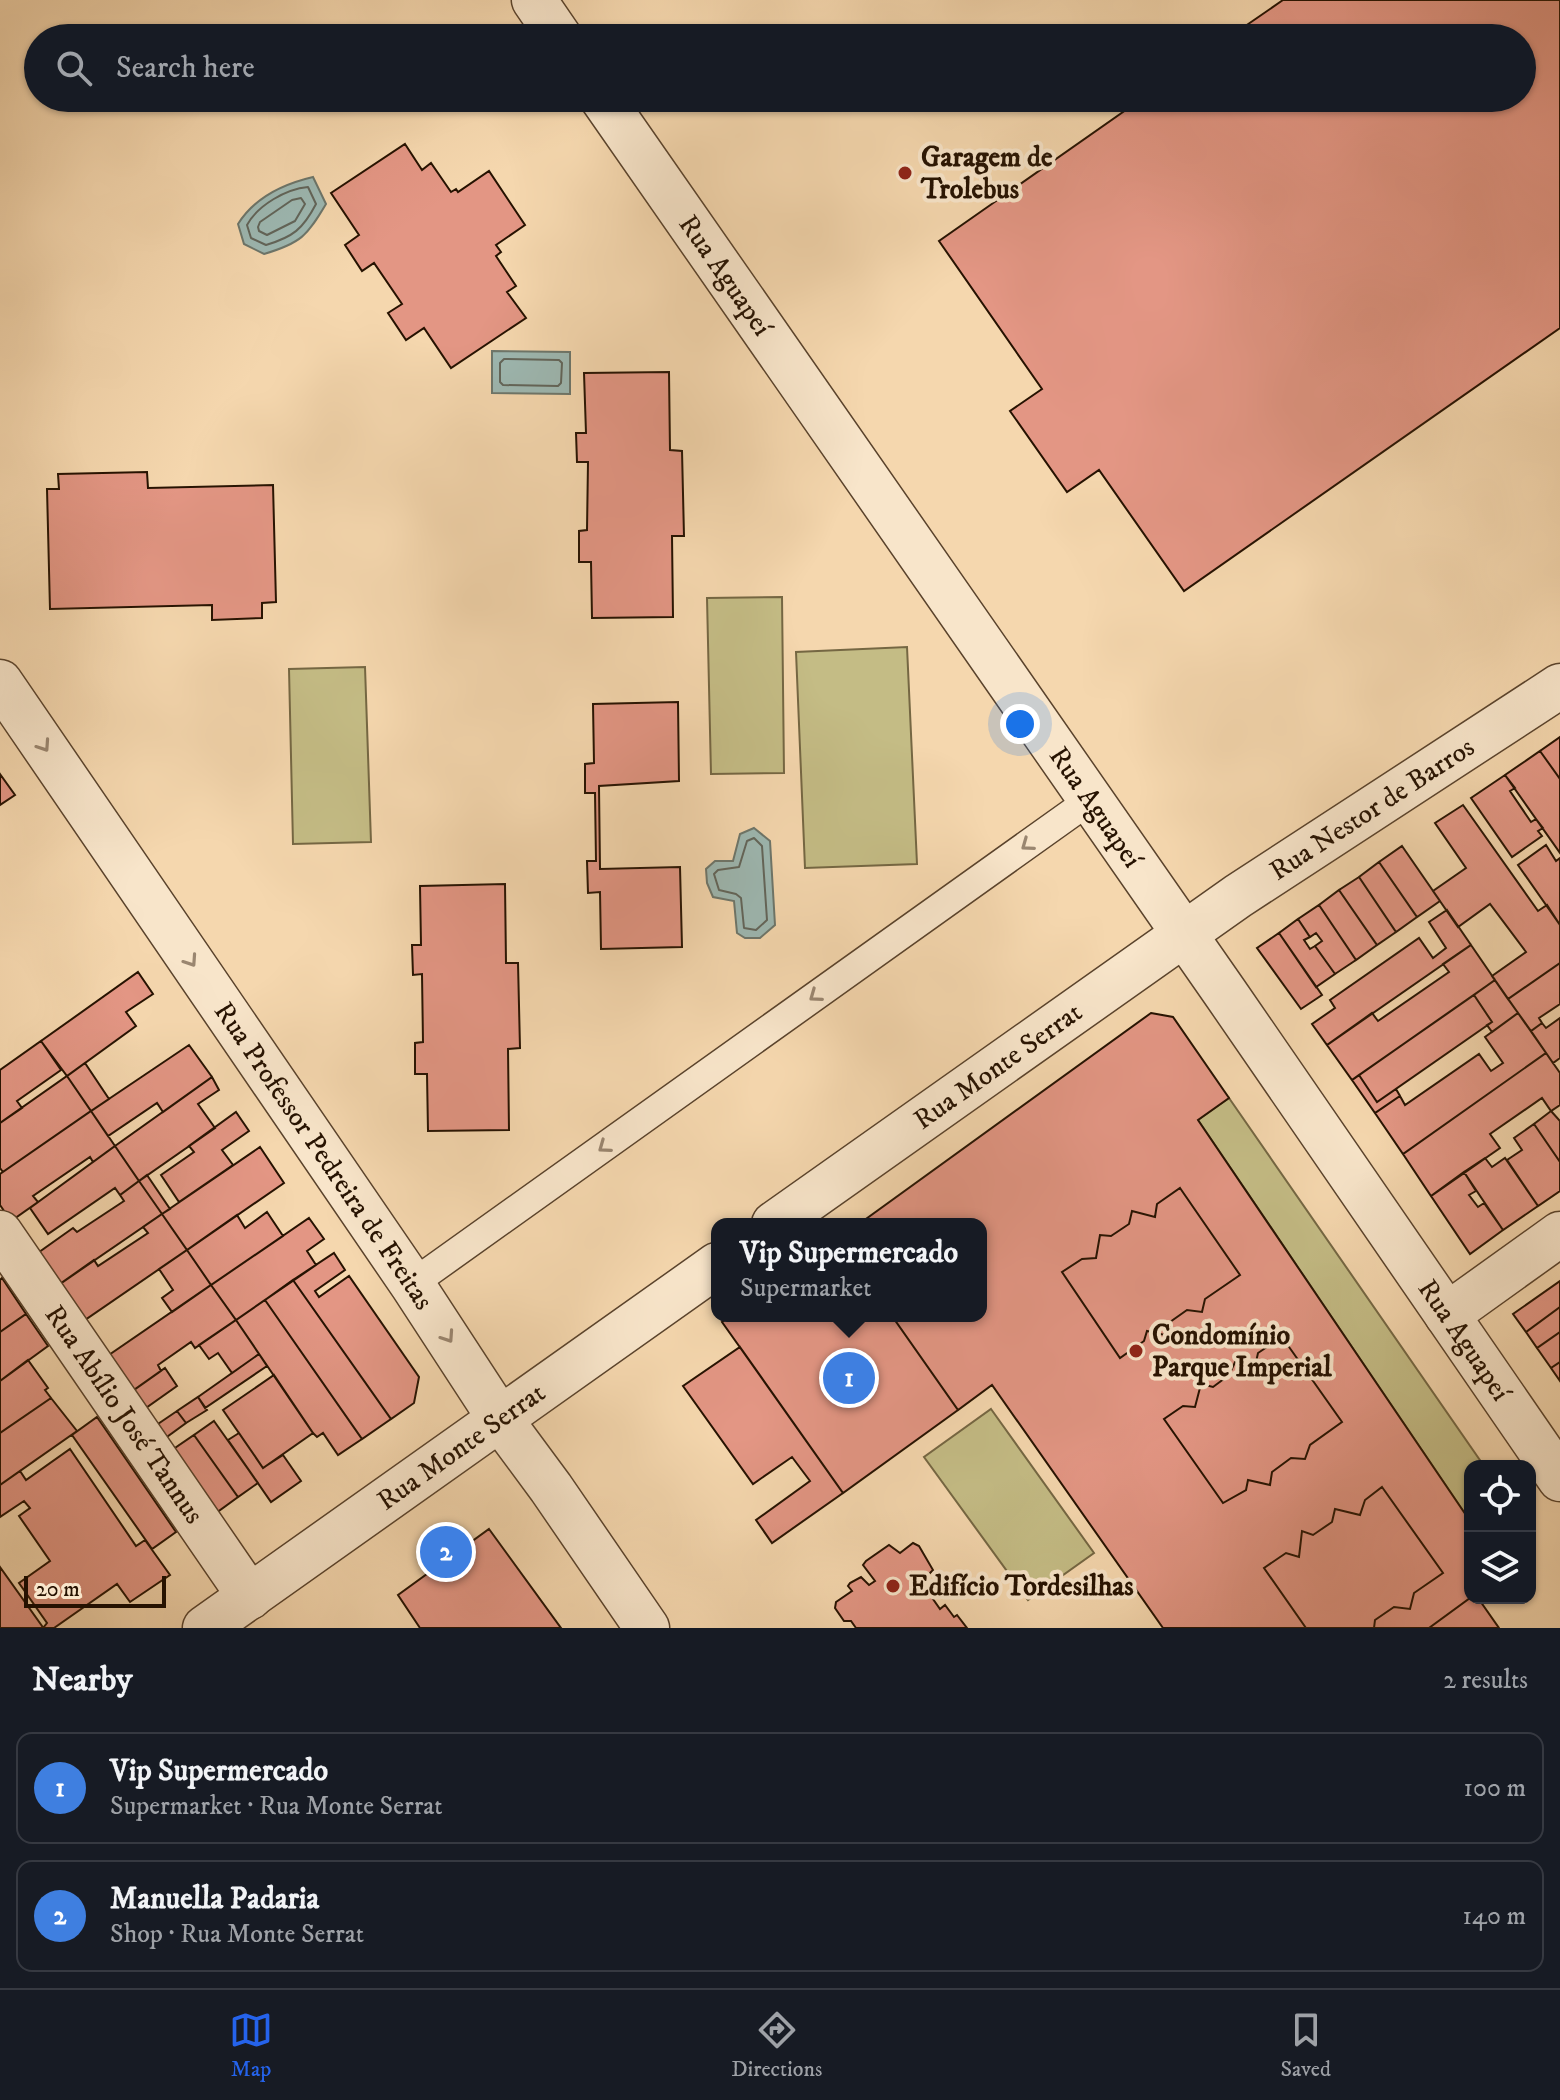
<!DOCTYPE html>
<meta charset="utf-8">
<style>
:root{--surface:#171b24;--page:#20242c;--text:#f1f3f6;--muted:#9ea1a6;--line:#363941;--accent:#2563eb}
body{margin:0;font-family:"IM FELL DW Pica",serif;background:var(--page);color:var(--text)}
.controls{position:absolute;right:24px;bottom:24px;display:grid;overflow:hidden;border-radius:16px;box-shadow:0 2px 6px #0004}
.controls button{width:72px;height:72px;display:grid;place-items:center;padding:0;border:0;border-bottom:2px solid var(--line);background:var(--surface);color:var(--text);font:40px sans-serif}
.scale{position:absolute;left:24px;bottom:20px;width:142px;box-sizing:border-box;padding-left:8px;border:4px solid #261201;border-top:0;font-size:22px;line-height:28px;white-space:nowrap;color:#261201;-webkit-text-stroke:6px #f8e5ca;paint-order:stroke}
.you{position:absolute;left:1020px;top:724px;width:28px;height:28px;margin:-20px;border:6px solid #fff;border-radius:50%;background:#1a73e8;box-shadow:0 0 0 12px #1a73e833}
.badge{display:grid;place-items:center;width:52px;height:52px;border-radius:50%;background:var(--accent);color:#fff;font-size:26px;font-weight:700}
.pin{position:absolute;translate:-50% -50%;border:4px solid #fff;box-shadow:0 2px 8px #0006}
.popup{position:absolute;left:711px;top:1218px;width:276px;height:104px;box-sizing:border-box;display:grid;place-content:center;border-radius:16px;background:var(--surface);filter:drop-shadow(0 2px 6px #0005);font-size:26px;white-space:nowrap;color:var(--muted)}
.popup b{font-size:30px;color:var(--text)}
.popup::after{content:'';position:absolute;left:50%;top:100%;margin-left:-16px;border:16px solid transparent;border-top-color:var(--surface)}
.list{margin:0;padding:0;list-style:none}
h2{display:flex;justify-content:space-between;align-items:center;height:104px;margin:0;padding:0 32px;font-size:34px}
h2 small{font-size:26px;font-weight:400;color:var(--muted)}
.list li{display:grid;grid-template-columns:52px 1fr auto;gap:24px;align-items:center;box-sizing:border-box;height:112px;margin:0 16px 16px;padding:0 16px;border:2px solid var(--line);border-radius:16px}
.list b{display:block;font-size:30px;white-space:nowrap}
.list p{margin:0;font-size:26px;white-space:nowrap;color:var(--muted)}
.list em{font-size:26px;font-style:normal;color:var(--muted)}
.icon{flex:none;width:44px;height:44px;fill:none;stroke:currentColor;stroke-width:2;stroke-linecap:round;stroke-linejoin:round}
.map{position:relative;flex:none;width:1560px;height:1628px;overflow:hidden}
.search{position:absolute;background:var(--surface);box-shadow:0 2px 6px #0004;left:24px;right:24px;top:24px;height:88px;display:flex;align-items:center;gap:20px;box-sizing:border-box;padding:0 28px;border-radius:44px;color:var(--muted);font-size:30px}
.sheet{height:360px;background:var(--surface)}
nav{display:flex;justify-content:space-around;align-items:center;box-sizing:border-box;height:112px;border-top:2px solid var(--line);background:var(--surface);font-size:22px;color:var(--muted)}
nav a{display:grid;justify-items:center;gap:4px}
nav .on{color:var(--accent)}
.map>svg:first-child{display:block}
.green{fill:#c4bc85;stroke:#756743;stroke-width:2}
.water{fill:#9db8b2;stroke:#6d766b;stroke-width:2}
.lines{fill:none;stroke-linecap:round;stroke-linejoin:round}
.shore{stroke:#62655a;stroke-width:2}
.building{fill:#e39684;stroke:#261201;stroke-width:2}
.lane-casing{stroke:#5a432c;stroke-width:31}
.street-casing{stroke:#5a432c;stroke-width:47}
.lane{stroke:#f8e5ca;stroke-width:28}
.street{stroke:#f8e5ca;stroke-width:44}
.oneway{stroke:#9a8670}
.poi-dot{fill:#8f2418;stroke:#f8e5ca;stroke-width:3}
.labels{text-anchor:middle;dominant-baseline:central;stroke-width:8;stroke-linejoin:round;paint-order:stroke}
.poi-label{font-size:28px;font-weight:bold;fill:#261201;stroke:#f8e5ca;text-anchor:start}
.street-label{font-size:28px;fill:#261201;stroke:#f8e5ca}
</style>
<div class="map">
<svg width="1560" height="1628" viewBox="0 0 1560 1628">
<rect width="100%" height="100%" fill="#f5d7ae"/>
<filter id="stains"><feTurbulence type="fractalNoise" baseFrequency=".0025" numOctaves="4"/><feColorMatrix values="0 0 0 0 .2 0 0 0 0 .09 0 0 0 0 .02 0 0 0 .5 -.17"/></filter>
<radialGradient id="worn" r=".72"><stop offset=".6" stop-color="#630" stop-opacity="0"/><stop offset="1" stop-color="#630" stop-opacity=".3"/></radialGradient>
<!-- green -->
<path class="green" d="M782,597L784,773L711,774L707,598Z
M907,647L917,864L805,868L796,652Z
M365,667L371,842L293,844L289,669Z
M1229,1098L1484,1466H1470V1521L1198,1120Z
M991,1409L1094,1553L1028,1600L924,1457Z"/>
<!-- water -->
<path class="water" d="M313,177L326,204C307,236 301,243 264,254L244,244L238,224C255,197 283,184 313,177Z
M492,351L570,352V394L492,393Z
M754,828L770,841L775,925L760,938H745L737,933L734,901L713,897L707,883L706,869L715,861H733L740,834Z"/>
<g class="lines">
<!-- shore -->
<path class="shore" d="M308,187L316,204C303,229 293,237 266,245L251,238L247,225C258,205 286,189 308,187Z
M301,198L305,204L295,221L267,235L259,231L258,227L260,222L292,200Z
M504,359L559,360L562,363L561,383L558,386L503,385L500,382V363Z
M754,838L762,846L767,920L756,930L744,928L741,898L736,894L719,890L714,874L718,870L739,867L747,841Z"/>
</g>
<!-- building -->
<path class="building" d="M1283,0H1560V328L1184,591L1099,470L1067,492L1010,411L1042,389L939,241L1143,98H1522V38H1228Z
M405,144L422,170L431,163L451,192L456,189L458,192L489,171L525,225L496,245L501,252L496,256L516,286L507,292L526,318L451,368L424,328L406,340L388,313L402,304L374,263L362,271L345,245L359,235L331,193Z
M669,372L670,450L682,451L684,536H672L673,617L592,618L591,562H579V531L587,530L588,462H577L576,433H586L584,373Z
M147,472L148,488L273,485L276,602L262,603V618L212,620V605L50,609L47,489H59L58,474Z
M678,702L679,781L599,786L600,869L680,867L682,947L601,949L600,892L588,893L587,861H596L595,793H585V764L594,763L593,704Z
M1560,737V779L1540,751Z
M1540,751L1560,779V853L1505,775Z
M0,774L15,795L0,805Z
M1505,775L1515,788L1510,791L1531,822L1536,819L1543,828L1538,831L1542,836L1512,857L1471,798Z
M1463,805L1538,911L1547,905L1560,925V963L1508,999L1492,976L1526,952L1490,904L1458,927L1433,891L1466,868L1435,823Z
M1546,845L1556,861L1560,858V925L1518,865Z
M1402,846L1440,901L1417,917L1379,862Z
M1379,862L1417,917L1396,932L1359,877Z
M1359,877L1396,932L1377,945L1339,890Z
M505,884L506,963H518L520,1048L508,1049L509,1130L428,1131L427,1074H415V1043L423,1042L422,974L413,975L412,945H421L420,886Z
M1339,890L1377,945L1356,960L1319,905Z
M1319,905L1356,960L1335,974L1315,946L1322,941L1316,933L1310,937L1298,919Z
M1447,910L1471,945L1327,1045L1312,1024L1335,1008L1330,1000L1419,938L1433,958L1446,948L1429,922Z
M1298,919L1310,937L1304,940L1310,949L1315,946L1335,974L1316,987L1279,933Z
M1279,933L1322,995L1301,1009L1257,948Z
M1471,945L1495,980L1352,1080L1327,1045L1372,1013L1378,1021L1449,972L1443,964Z
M1560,963V1004L1539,1018L1542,1023L1531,1031L1508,999Z
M138,972L153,994L126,1012L136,1026L67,1076L41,1041Z
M1495,980L1518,1013L1492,1032L1487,1025L1492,1022L1474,995Z
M1474,995L1492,1022L1377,1102L1359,1075Z
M1151,1013L1173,1017L1229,1098L1198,1120L1470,1521V1598L1429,1628H1163L992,1385L958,1410L892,1316H981V1224H859Z
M1518,1013L1546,1053L1403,1154L1375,1113L1400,1096L1405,1105L1479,1054L1491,1071L1503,1063L1485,1037Z
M1560,1018V1058L1553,1063L1531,1031L1542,1023L1546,1028Z
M41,1041L61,1070L17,1101L22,1108L0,1123V1070Z
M189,1045L212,1077L163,1112L157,1103L108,1136L91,1111Z
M1546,1053L1560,1073V1105L1551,1111L1542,1098L1490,1134L1500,1148L1431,1196L1403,1154Z
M85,1063L109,1099L91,1111L67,1076Z
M1359,1075L1377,1102L1396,1089L1400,1096L1375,1113L1352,1080Z
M67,1076L91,1111L3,1172L0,1168V1123Z
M212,1077L219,1090L198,1104L215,1128L139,1181L115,1146Z
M91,1111L115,1146L93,1162L90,1157L33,1196L38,1202L11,1221L0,1205V1174Z
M1551,1111L1560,1121V1162L1534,1124Z
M236,1112L249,1131L222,1150L233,1165L179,1202L161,1175L194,1152L189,1146Z
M1534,1124L1560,1162V1191L1538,1206L1507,1160L1522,1150L1514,1138Z
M115,1146L139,1181L120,1195L115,1188L48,1234L30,1208Z
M260,1147L284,1183L187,1250L162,1214Z
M1485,1158L1492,1167L1505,1158L1538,1206L1503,1230L1464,1172Z
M1464,1172L1476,1191L1469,1195L1478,1207L1484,1203L1503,1230L1470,1254L1431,1196Z
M147,1175L170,1209L162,1214L139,1181Z
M139,1181L162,1214L57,1286L35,1255L73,1228L77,1232L124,1201L120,1195Z
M1180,1188L1240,1275L1205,1299L1202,1312L1187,1310L1170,1322L1169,1336L1147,1331L1144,1341L1120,1358L1062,1272L1082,1259L1096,1258L1100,1235L1111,1236L1129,1224L1132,1211L1155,1217L1157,1204Z
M267,1212L283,1236L211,1285L187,1250L237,1215L245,1228Z
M162,1214L187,1250L82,1322L57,1286L94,1260L98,1266L148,1233L143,1227Z
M309,1218L324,1239L307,1251L316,1265L236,1320L211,1285Z
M187,1250L211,1285L172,1312L162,1298L173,1290L159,1269Z
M334,1253L345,1270L315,1291L319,1297L349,1276L419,1377L414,1403L391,1419L293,1280Z
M2,1278L26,1314L0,1332V1280Z
M293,1280L391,1419L362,1439L265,1300Z
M1560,1281V1307L1526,1332L1513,1314Z
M211,1285L236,1320L195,1348L191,1342L158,1365L161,1371L131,1392L106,1357Z
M265,1300L362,1439L338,1455L323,1433L317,1437L313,1433L236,1320Z
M1560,1307V1332L1537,1348L1526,1332Z
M26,1314L48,1346L0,1381V1332Z
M730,1316H892L958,1410L843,1493L722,1322Z
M236,1320L259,1354L232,1373L218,1353L209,1359L199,1345Z
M1560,1332V1362L1551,1368L1537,1348Z
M1282,1337L1342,1422L1310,1445L1305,1459L1291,1458L1272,1472L1270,1485L1248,1480L1246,1490L1223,1503L1164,1419L1183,1406L1195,1407L1201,1384L1213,1387L1229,1375L1236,1360L1256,1362L1258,1353Z
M740,1347L843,1493L772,1543L756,1520L810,1481L792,1457L753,1484L683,1386Z
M259,1354L267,1366L205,1408L198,1397Z
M28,1360L48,1388L45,1390L51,1398L0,1433V1381Z
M1560,1362V1381L1551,1368Z
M165,1368L177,1386L143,1410L131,1392Z
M274,1375L313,1433L263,1468L223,1410Z
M198,1397L207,1410L186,1423L177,1411Z
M51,1398L77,1431L0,1485V1433Z
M177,1411L186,1423L164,1439L155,1426Z
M97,1417L176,1532L152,1549L72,1435Z
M214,1421L258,1483L238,1497L194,1435Z
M239,1433L263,1468L283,1455L301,1481L271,1502L228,1440Z
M194,1435L238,1497L216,1513L172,1450Z
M70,1449L136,1546L145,1540L170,1575L130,1602L117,1584L54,1628H43L47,1623L19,1583L50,1561L19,1516L30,1508L24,1501L0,1517V1485L20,1471L26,1480Z
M1382,1487L1443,1573L1414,1593L1410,1609L1394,1607L1375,1620L1374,1628H1306L1264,1568L1286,1553L1299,1557L1302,1531L1313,1535L1332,1522L1335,1509L1360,1515L1365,1500Z
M489,1529L561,1628H420L398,1595Z
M913,1543L919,1546L933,1570L925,1578L929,1583L936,1582L939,1588V1592L933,1599L940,1609L945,1605L954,1617L957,1615L967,1628H856L851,1621H844L835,1608L836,1602L852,1591L848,1586L850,1583L861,1577L869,1585L875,1581L863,1565L866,1561L889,1545L900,1553Z
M0,1567L42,1626L43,1628H0Z
M1470,1598H1478L1499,1628H1429Z"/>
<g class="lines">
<defs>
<path id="lane" d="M412,1284L1090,800"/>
<g id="street">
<path d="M534,0L560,38"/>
<path id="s1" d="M602,98L1226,994L1560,1479"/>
<path id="s2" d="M0,682L412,1284L500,1419L551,1488L647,1628"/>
<path id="s3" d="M774,1224L1238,896L1560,686"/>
<path id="s4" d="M0,1233L250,1597"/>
<path d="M1447,1315L1560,1234"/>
<path id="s5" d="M205,1628L717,1265"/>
</g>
</defs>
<!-- lane casing -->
<use href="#lane" class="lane-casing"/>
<!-- street casing -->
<use href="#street" class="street-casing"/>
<!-- lane -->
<use href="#lane" class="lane"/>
<!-- street -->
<use href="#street" class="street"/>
</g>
<!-- one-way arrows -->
<defs><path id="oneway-chevron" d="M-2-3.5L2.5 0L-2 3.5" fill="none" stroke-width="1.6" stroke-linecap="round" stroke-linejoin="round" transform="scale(2)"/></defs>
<g class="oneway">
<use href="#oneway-chevron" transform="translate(44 746) rotate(56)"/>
<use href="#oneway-chevron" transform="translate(1027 845) rotate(144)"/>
<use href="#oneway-chevron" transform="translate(191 961) rotate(56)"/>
<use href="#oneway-chevron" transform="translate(815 996) rotate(144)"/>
<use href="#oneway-chevron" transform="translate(604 1147) rotate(144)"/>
<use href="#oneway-chevron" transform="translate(448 1337) rotate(56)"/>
</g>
<!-- markers -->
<g class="poi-dot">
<circle cx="905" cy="173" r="8"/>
<circle cx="1136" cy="1351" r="8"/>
<circle cx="893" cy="1586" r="8"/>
</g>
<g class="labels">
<!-- poi labels -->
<g class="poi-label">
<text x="921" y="157">Garagem de<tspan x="921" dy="32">Trolebus</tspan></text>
<text x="1152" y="1335">Condomínio<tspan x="1152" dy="32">Parque Imperial</tspan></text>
<text x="909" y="1586">Edifício Tordesilhas</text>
</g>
<!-- street labels -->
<g class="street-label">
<text stroke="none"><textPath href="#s1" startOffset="216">Rua Aguapeí</textPath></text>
<text stroke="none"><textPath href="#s1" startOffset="864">Rua Aguapeí</textPath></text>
<text stroke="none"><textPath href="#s3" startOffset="728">Rua Nestor de Barros</textPath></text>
<text stroke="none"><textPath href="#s3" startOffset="274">Rua Monte Serrat</textPath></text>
<text stroke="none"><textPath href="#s2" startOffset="574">Rua Professor Pedreira de Freitas</textPath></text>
<text stroke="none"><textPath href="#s1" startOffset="1512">Rua Aguapeí</textPath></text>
<text stroke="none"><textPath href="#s4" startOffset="220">Rua Abílio José Tannus</textPath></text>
<text stroke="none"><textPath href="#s5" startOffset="314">Rua Monte Serrat</textPath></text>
</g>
</g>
<rect width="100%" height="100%" filter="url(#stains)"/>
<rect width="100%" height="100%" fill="url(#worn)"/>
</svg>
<div class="controls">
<button><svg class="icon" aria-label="locate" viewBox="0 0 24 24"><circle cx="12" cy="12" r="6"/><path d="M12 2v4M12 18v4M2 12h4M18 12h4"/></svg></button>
<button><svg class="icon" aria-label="layers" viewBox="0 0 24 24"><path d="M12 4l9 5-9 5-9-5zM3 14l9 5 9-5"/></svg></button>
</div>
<div class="scale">20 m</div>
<div class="you"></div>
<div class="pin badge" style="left:849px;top:1378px;background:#3f7fe0">1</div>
<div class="popup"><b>Vip Supermercado</b>Supermarket</div>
<div class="pin badge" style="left:446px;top:1552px;background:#3f7fe0">2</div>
<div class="search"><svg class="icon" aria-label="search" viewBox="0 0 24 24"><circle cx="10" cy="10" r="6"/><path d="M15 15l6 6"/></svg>Search here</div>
</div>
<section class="sheet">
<h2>Nearby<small>2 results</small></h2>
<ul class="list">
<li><span class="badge" style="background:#3f7fe0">1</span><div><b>Vip Supermercado</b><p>Supermarket · Rua Monte Serrat</p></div><em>100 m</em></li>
<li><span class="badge" style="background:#3f7fe0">2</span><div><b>Manuella Padaria</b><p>Shop · Rua Monte Serrat</p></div><em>140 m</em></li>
</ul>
</section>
<nav>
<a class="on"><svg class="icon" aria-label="map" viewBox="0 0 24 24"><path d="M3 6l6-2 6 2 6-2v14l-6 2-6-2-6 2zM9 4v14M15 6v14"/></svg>Map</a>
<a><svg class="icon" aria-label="directions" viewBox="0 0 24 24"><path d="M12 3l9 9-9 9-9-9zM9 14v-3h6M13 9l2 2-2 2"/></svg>Directions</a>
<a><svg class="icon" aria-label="saved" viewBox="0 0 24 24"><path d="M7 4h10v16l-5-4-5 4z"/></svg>Saved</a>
</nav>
